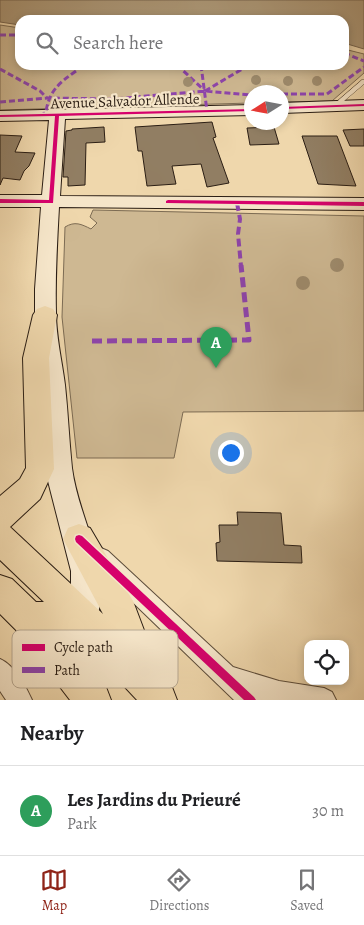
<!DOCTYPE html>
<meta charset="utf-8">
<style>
:root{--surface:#fff;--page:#f6f6f6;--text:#202124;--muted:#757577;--line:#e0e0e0;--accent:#8f2418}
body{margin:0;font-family:Alegreya,serif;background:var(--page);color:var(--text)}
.controls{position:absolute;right:15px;bottom:15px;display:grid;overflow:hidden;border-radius:10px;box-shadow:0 2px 8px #0003}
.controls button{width:45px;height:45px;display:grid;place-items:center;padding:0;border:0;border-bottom:1px solid var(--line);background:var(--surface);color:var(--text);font:25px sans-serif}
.compass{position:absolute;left:244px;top:85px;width:45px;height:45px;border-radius:50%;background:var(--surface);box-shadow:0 2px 8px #0003;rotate:259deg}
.you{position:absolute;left:230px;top:452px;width:18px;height:18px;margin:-12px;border:4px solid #fff;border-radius:50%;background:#1a73e8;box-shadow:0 0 0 8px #1a73e833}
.badge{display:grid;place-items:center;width:32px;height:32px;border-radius:50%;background:var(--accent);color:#fff;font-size:16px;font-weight:700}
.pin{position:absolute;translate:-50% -41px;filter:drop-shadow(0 1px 2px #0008)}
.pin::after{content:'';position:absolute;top:26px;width:18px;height:15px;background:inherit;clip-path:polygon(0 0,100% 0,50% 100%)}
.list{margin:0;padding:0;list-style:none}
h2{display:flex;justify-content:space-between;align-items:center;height:65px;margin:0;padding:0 20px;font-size:21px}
h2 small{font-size:16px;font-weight:400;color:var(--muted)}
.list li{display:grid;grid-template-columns:32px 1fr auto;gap:15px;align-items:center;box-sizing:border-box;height:90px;padding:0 20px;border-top:1px solid var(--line)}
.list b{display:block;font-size:19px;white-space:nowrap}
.list p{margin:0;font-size:16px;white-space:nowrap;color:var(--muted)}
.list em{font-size:16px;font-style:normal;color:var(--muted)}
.icon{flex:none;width:28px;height:28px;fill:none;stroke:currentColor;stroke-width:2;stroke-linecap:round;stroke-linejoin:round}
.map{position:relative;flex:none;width:364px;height:700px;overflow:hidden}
.search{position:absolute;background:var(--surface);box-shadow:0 2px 8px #0003;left:15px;right:15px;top:15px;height:55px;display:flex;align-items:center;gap:12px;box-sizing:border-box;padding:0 18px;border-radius:15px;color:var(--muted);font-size:19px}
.sheet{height:155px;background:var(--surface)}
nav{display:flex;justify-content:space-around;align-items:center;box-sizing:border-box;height:70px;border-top:1px solid var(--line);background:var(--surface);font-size:14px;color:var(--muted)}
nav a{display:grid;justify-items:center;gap:2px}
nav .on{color:var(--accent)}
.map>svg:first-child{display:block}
.green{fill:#ceb892;stroke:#7c6b53}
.water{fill:#ac9878;stroke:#786750}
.building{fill:#917e63;stroke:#2b1e14}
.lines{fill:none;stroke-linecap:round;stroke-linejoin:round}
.service-casing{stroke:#5c4c3a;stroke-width:1}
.minor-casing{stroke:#5c4c3a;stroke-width:2}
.secondary-casing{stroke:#2b1e14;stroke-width:2}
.primary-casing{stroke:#2b1e14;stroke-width:2}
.service{fill:#f5e5c9;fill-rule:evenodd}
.minor{fill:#f5e5c9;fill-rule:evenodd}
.secondary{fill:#f5e5c9;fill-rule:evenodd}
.primary{fill:#efd7ac;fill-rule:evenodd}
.quiet-far2{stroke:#8e44ad;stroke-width:3;stroke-dasharray:6 3;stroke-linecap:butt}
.quiet-far1{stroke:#8e44ad;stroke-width:4;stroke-dasharray:8 4;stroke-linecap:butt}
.quiet{stroke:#8e44ad;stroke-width:5;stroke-dasharray:10 5;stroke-linecap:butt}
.cycleway-casing{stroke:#f5e5c9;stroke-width:3}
.cycleway{fill:#d6006c;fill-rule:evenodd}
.tree{fill:#9e8b6d}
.labels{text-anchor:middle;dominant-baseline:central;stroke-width:4.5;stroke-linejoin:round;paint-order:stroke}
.far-street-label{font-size:15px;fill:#2b1e14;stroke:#f5e5c9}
.key{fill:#f5e5c9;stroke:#b8a993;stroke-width:1}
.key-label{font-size:14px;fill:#2b1e14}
</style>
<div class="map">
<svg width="364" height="700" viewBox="0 0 364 700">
<rect width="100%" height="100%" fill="#efd7ac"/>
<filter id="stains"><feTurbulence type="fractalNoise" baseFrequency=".004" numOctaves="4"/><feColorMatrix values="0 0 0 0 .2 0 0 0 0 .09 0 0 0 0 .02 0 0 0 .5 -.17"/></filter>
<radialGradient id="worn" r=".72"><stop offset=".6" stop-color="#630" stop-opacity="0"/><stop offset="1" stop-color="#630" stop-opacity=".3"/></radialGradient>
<!-- green -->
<path class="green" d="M0,25L20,28V65H344V49L364,54V73L332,101L282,102V92H252L251,103L0,110Z
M93,210L364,216V411L183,412L174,458H77L62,317L65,227C75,221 81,224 91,229L97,223L90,217Z"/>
<!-- water -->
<path class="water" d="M0,0H364V49L344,43V20H20V25L0,22Z"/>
<!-- building -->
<path class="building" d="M212,122L216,137L213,138L229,183L207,187L201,164L172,166L176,184L147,186L142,151H138L135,127Z
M104,127L105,142L86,143L85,185L68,186V177H63L66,131L72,130V129Z
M274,127L279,144L250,145L247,128Z
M364,129V146H350L343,130Z
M0,135L22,136L15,152L35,153L29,166L24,171L20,180L3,178L0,185Z
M302,136H337L356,186L318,184Z
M237,512L281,513L284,545L301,546L302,563L217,561L216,543L220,542L219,525H238Z"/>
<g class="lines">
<defs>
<path id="service" d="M362,80H364V84L337,107H333V105Z"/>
<path id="minor" d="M101,548L108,551L233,667L279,681L324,688L332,692L336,700H234L94,565L91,558L94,551Z
M0,659C14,665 26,686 32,700H6L0,691Z"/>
<path id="secondary" d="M364,100V110L282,113V103Z
M252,105V115L65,119L60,196L364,198V210L59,207C57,243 55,278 56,313C56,337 62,361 65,385C68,412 69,440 72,468C79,524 117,571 93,629L82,633L71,629L67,618L71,602V571L48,481L41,382L35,333V289L41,207H0V195H42L49,120L0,121V111Z"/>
<path id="primary" d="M45,306L53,309L57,315L49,358L54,469L40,499L10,527L103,614L63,539L68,528L79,524L90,528L133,601L159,670L172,687L177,700H137L92,652L89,667L106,687L111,700H70L17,631L0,614V575L12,579L36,602H44L0,560V496L20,479L26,468L23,358L33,315L37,309Z"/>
</defs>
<!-- service casing -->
<use href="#service" class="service-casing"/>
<!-- minor casing -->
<use href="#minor" class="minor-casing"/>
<!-- secondary casing -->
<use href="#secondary" class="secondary-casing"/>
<!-- primary casing -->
<use href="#primary" class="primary-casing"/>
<!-- service -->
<use href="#service" class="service"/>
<!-- minor -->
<use href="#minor" class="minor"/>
<!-- secondary -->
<use href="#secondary" class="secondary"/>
<!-- primary -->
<use href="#primary" class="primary"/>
<!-- quiet-far2 -->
<path class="quiet-far2" d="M0,35H20
M344,53L364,61
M177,65L205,91
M201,65L207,111
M0,69L40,91L47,98
M205,91L249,65
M282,94H327L364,67
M0,102L47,98L113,99L205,91L252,95
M40,116L46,112C49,91 59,83 76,71"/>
<!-- quiet-far1 -->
<path class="quiet-far1" d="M237,203L240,219L238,234L241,266"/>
<!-- quiet -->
<path class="quiet" d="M92,341L249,340L241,265"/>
<defs>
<path id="cycleway" d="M364,104V106L282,109V107Z
M252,109V111L59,116L53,203H0V199L49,200L55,116L0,117V115Z
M168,200L364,202V206L166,203V201Z
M79,535L82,536L254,697L256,700H244L76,542L75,539L76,536Z"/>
</defs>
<!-- cycleway casing -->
<use href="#cycleway" class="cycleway-casing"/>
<!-- cycleway -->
<use href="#cycleway" class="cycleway"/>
</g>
<!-- trees -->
<g class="tree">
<circle cx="256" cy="80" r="5"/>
<circle cx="288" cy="81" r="5"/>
<circle cx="317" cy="81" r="5"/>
<circle cx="188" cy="82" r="5"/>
<circle cx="337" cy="265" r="7"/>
<circle cx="303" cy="283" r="7"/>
</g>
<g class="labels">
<!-- far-street labels -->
<g class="far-street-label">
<text transform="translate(125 101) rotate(-2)">Avenue Salvador Allende</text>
</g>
</g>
<!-- legend -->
<rect x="12" y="630" width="166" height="58" rx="8" class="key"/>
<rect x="22" y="644" width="23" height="7" fill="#d6006c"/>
<rect x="22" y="667" width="23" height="6" fill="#8e44ad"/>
<g class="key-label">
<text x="54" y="652">Cycle path</text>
<text x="54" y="675">Path</text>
</g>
<rect width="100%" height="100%" filter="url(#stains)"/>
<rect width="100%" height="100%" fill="url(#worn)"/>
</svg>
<div class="controls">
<button><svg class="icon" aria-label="locate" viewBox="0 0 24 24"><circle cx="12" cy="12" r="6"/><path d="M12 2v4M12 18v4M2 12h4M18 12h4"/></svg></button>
</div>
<svg class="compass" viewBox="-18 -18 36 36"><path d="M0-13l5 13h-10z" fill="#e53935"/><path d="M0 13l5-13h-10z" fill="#757577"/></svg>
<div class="you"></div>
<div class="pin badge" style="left:216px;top:368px;background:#2e9e5b">A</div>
<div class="search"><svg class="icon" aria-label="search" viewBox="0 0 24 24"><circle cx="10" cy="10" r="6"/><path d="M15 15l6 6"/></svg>Search here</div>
</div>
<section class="sheet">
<h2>Nearby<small></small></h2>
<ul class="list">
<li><span class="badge" style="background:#2e9e5b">A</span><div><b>Les Jardins du Prieuré</b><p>Park</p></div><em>30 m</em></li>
</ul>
</section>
<nav>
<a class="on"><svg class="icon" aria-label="map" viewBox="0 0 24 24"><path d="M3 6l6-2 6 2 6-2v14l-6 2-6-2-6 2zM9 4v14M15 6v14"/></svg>Map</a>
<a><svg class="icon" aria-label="directions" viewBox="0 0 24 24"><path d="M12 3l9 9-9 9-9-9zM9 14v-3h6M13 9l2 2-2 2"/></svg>Directions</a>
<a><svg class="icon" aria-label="saved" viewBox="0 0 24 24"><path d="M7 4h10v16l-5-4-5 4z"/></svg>Saved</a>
</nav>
